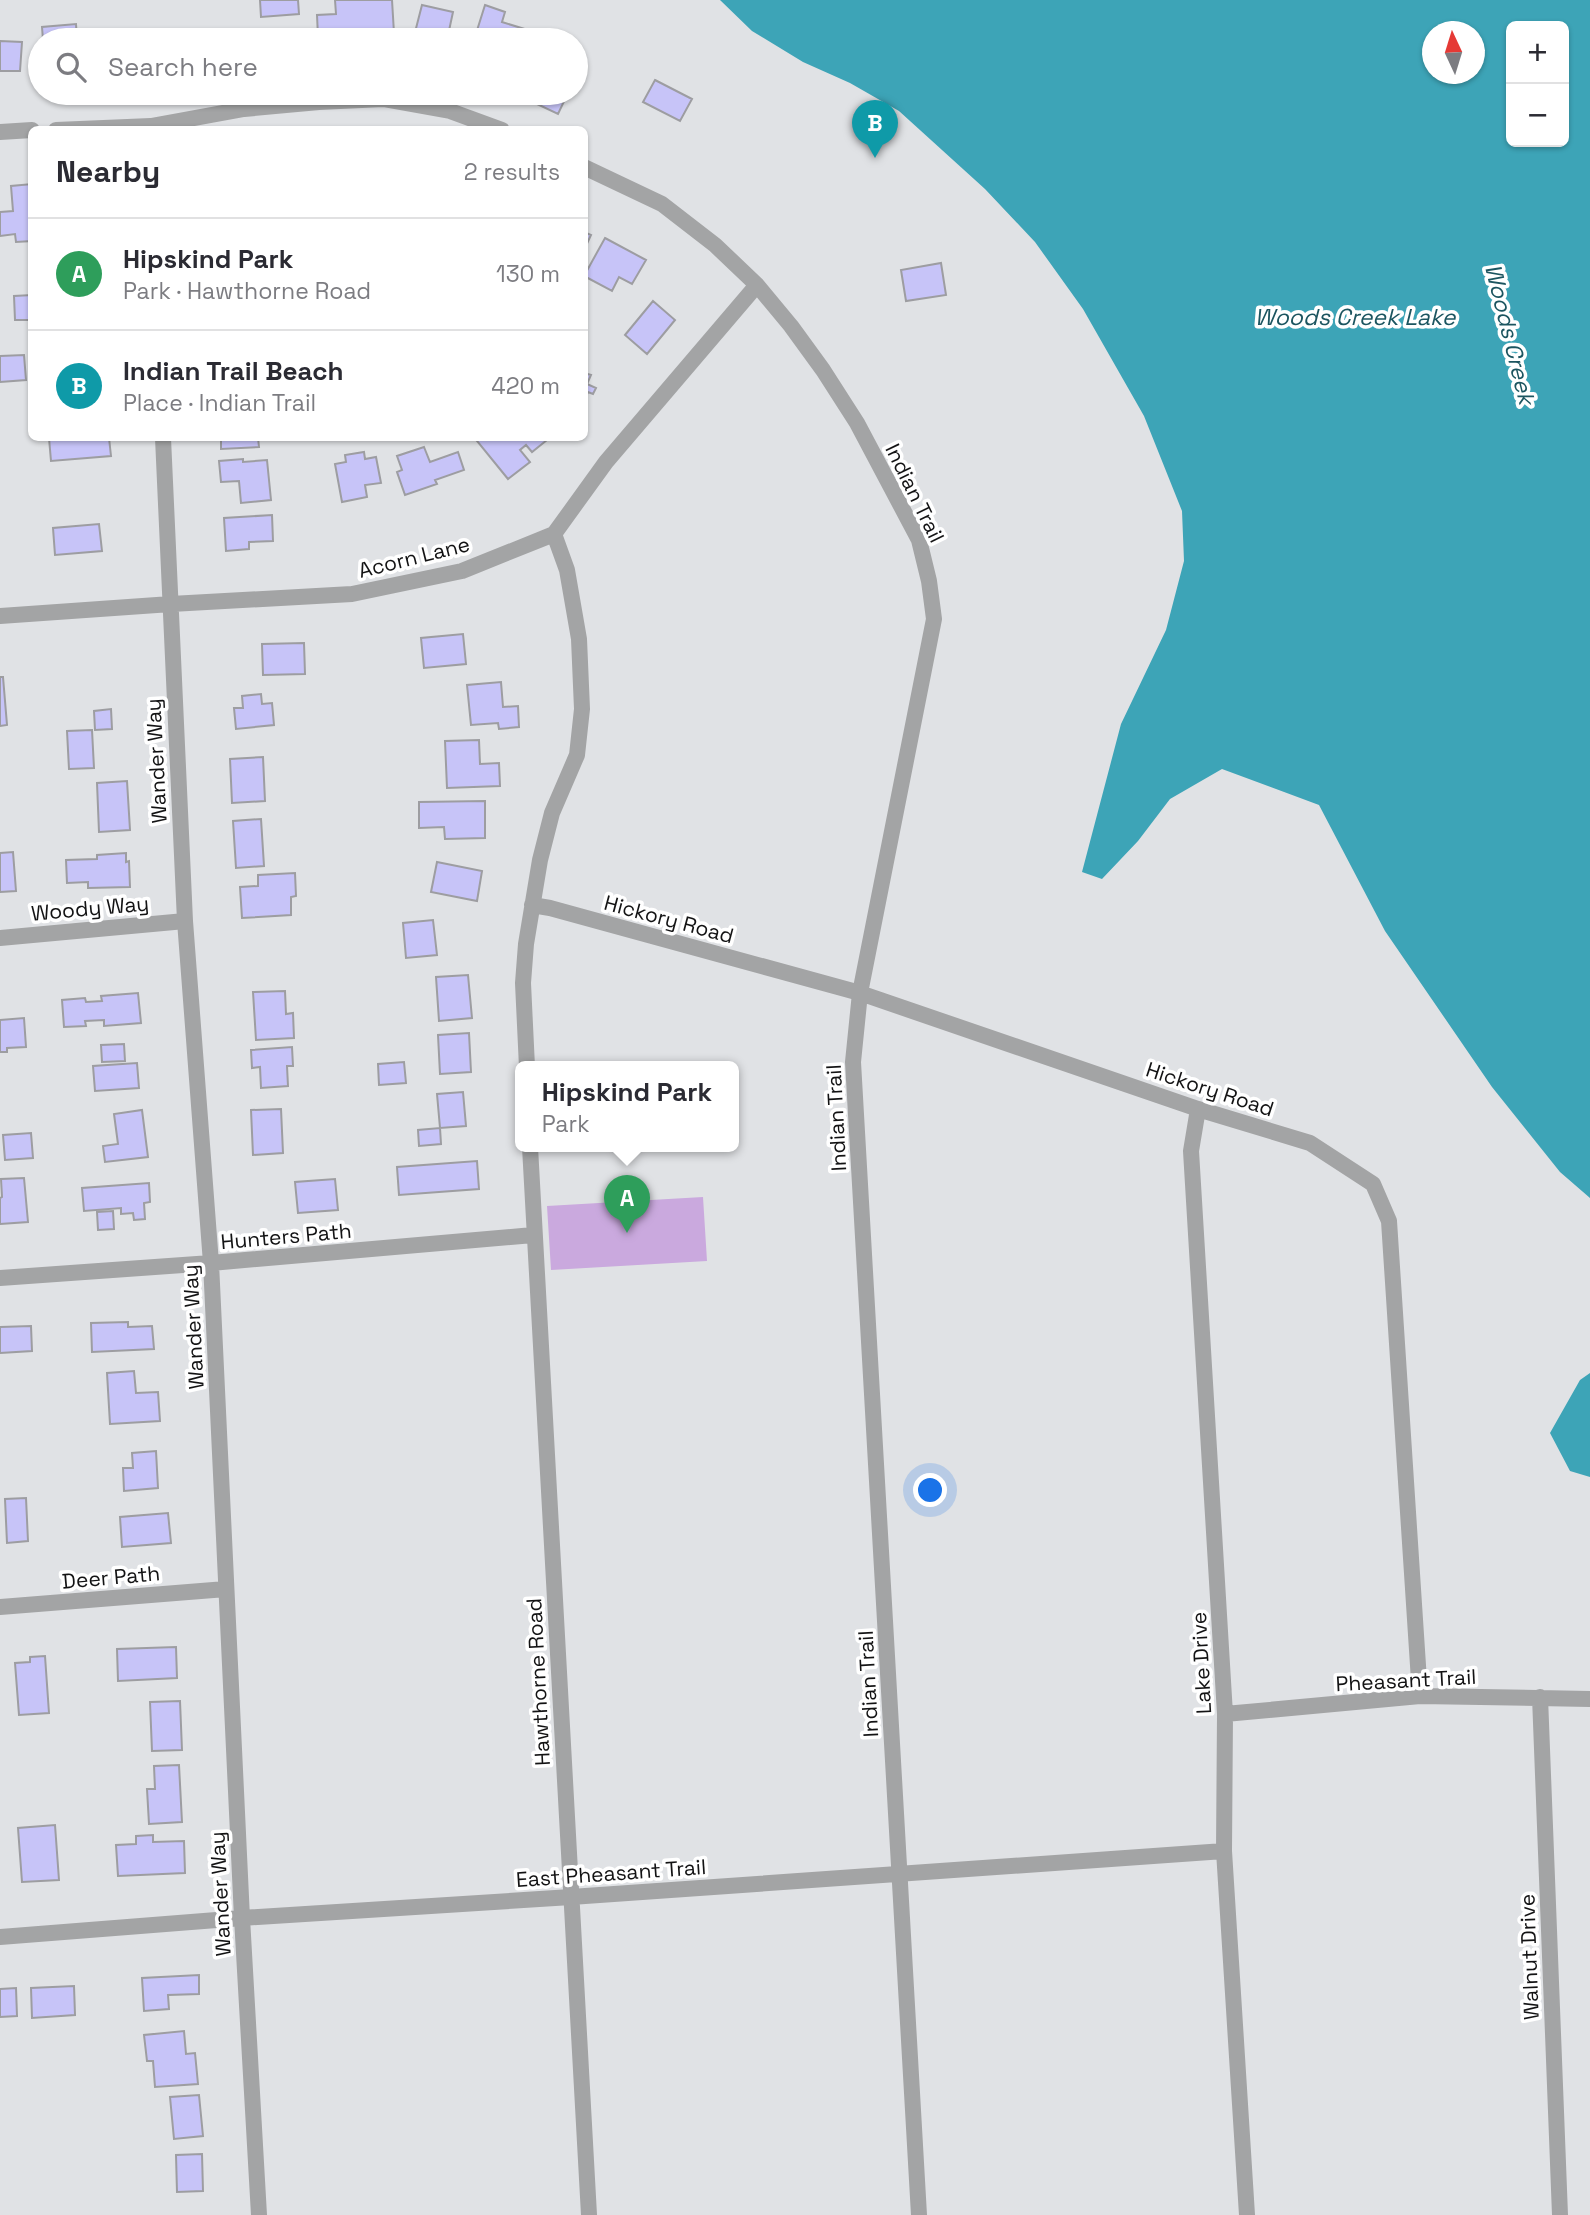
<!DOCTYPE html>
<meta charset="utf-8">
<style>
:root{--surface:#fff;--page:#f7f7f7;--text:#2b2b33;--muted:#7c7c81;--line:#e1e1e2;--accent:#0f766e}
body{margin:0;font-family:"Space Grotesk",sans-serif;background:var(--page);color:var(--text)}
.controls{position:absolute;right:21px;top:21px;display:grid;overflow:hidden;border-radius:10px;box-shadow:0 2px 5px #0004}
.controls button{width:63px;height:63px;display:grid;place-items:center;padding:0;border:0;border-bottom:2px solid var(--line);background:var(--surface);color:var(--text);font:35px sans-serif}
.compass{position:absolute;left:1422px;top:21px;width:63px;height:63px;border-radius:50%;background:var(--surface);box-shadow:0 2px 5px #0004;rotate:356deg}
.you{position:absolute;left:931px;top:1491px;width:24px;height:24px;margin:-18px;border:5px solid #fff;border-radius:50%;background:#1a73e8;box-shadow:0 0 0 10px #1a73e833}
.badge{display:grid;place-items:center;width:46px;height:46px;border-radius:50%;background:var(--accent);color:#fff;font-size:23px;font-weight:700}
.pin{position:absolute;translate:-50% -58px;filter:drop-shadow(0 2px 4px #0008)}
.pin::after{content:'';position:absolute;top:37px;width:24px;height:21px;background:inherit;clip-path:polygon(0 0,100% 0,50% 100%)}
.popup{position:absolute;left:515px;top:1061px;width:224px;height:91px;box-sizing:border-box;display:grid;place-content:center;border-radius:10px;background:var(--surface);filter:drop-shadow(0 2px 5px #0005);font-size:23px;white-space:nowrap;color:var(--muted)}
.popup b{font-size:26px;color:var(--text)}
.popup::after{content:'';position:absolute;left:50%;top:100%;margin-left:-14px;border:14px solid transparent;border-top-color:var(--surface)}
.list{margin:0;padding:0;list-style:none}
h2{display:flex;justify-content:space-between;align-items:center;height:91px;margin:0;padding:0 28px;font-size:30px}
h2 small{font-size:23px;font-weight:400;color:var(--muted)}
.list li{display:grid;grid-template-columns:46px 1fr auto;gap:21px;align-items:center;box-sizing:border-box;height:112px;padding:0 28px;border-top:2px solid var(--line)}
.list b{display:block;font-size:26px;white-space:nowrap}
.list p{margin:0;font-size:23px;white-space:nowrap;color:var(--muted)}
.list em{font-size:23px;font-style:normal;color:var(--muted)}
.icon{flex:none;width:38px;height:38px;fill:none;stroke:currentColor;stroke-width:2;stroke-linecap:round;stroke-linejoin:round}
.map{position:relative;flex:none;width:1590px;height:2215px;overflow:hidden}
.search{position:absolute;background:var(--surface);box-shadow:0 2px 5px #0004;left:28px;top:28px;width:560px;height:77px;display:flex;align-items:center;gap:18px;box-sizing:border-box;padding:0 24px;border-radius:38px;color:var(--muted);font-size:26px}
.panel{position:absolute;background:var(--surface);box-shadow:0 2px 5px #0004;left:28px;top:126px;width:560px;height:315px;border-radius:10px}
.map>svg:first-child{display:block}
.green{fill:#caa9de}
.water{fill:#3da4b7;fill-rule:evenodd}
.building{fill:#c7c4f8;stroke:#9d9da1;stroke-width:2}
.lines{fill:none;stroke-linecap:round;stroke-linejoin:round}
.street{stroke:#a3a4a5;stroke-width:16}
.labels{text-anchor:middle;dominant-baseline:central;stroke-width:7;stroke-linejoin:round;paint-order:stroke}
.street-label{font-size:21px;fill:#131314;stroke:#fff}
.water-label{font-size:23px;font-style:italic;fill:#1c5560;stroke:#fff}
</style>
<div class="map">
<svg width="1590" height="2215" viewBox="0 0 1590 2215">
<rect width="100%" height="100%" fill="#e0e2e5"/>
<!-- green -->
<path class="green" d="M703,1197L707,1261L551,1270L547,1206Z"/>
<!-- water -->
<path class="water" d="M720,0H1590V1198L1560,1172L1492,1087L1385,931L1319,805L1222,769L1170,799L1138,841L1102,879L1082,872L1121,724L1166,630L1184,561L1182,511L1144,416L1083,309L1035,242L985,189L899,111L850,83L803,62L752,31ZM1511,26H1564V142H1511ZM1432,32H1474V74H1432Z
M1590,1373V1477L1570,1471L1550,1433L1580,1380Z"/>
<!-- building -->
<path class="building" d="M260,0H298L299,14L261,17Z
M335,0H392L394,33L318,37L317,15L336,14Z
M422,5L453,12L447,40H413Z
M485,5L505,12L502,22L531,31L528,40H474Z
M76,24L77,40H43L42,27Z
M161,35L162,40H143V37Z
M0,41L22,42L20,71H0Z
M655,80L692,99L680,121L643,102Z
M543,93H568L558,114L537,104Z
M32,184V241L16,242L15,234L0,236V212L13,211L11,186Z
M584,232L591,235L584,250Z
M605,238L646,260L632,284L619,277L612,291L584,276Z
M941,263L946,295L906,301L901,270Z
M32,295V320H15L14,296Z
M653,301L675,320L647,354L625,335Z
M24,355L26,380L0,382V356Z
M584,373L591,375L587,384L596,388L593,394L588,392L584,402Z
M49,438H109L111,456L51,461Z
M214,438H258L259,447L221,449V439H214Z
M481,438H545L547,440L532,452L526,445L520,450L530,462L508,479L477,441Z
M424,447L430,462L458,452L464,470L435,480L437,484L405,495L397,472L402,470L397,456Z
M364,452L365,459L376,457L381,483L365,485L367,497L342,502L335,464L346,462L345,455Z
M243,459V462L267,460L271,500L241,503L239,481L221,482L219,461Z
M272,515L273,541L249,542V549L226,551L224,518Z
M99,524L102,551L55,555L53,528Z
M463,634L466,664L424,668L421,638Z
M304,643L305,674L263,675L262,644Z
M0,677H3L7,725L0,726Z
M501,682L503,707L518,706L519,727L499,729L498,723L471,725L467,685Z
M261,694L262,704L272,703L274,725L236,729L234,708H243L242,696Z
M111,709L112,729L95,730L94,711Z
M92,730L94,768L69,769L67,731Z
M479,740L480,764L499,763L500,786L447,788L445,741Z
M263,757L265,801L232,803L230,759Z
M127,781L130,830L99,832L97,783Z
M485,801V838L445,839L444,827L419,828V802Z
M261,819L264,866L236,868L233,821Z
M13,852L16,891L0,892V853Z
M126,853V862L129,861L130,887L88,888V882L67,883L66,860L97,859V855Z
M437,862L482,871L477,901L431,892Z
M295,873L296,896L291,897V915L242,918L240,887L258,886V875Z
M433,920L437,955L406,958L403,923Z
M468,975L472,1018L439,1021L436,977Z
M285,991L286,1014L293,1013L294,1038L256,1040L253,992Z
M138,993L141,1023L104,1026V1020L85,1021L86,1026L64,1027L62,1000L85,998L86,1002L102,1001L101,996Z
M24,1018L26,1047L7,1048V1052H0V1020Z
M469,1033L471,1072L440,1074L438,1035Z
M124,1044L125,1061L102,1062L101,1045Z
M292,1047L293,1066H287L288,1086L261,1088L260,1067L252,1068L251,1050Z
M404,1062L406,1083L379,1085L378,1064Z
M137,1063L139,1088L95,1091L93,1066Z
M463,1092L466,1126L440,1128L437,1094Z
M281,1109L283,1153L253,1155L251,1110Z
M142,1110L148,1157L105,1162L103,1146L118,1144L114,1114Z
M440,1128L441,1144L419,1146L418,1130Z
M31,1133L33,1158L5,1160L3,1135Z
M477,1161L479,1189L399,1195L397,1167Z
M24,1178L28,1222L0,1224V1198L2,1197L1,1179Z
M335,1179L338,1210L298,1213L295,1182Z
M149,1183L150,1202L144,1203L145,1219L134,1220L133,1213L121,1214V1208L84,1211L82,1188Z
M113,1211L114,1229L98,1230L97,1212Z
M128,1322V1327L152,1326L154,1349L92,1352L91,1323Z
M31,1326L32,1351L0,1353V1327Z
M134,1371L136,1393L158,1392L160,1421L110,1424L107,1373Z
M156,1451L158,1488L124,1491L123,1468H133L132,1453Z
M26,1498L28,1541L7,1543L5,1499Z
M168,1513L171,1543L122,1547L120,1517Z
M176,1647L177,1678L118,1681L117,1649Z
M45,1656L49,1713L19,1715L15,1663L30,1662V1657Z
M180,1701L182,1750L152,1751L150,1702Z
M179,1765L182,1822L149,1824L147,1789H155L154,1766Z
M55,1825L59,1880L22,1882L18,1828Z
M153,1835V1842L184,1841L185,1873L118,1876L116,1845L136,1844V1836Z
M199,1975V1994L168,1995L169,2009L144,2011L142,1978Z
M74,1986L75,2015L32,2018L31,1988Z
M16,1988L17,2016L0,2017V1989Z
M184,2031L186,2054L195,2053L198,2084L155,2087L153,2061H147L144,2035Z
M199,2095L203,2136L174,2139L170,2097Z
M202,2154L203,2191L177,2192L176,2155Z"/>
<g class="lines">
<!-- street -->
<path class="street" d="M56,130L151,126L244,109L319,102L383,99L450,111L502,130
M0,132L32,130
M584,167L662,204L715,245L757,285L791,326L823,370L857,423L919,540L929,581L934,619L860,993L853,1062L919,2215
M163,438L185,921L211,1263L242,1918L259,2215
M0,616L171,604L352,594L462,571L554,534L606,462L757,285
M532,905L550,908L860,993L1198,1109L1310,1143L1373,1184L1389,1221L1420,1696
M0,938L185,921
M527,1067L523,983L526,944L540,860L552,813L577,755L582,709L579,639L567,570L554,534
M1198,1109L1191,1151L1225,1714L1224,1851L1247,2215
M530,1147L589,2215
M0,1278L211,1263L533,1235
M0,1607L226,1589
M1540,1697L1560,2215
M1225,1714L1420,1696L1590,1699
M0,1937L242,1918L571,1897L1224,1851"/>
</g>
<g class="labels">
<!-- street labels -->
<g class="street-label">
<text transform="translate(915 493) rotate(64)">Indian Trail</text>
<text transform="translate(414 557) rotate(-14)">Acorn Lane</text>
<text transform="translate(156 761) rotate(-93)">Wander Way</text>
<text transform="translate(90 908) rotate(-5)">Woody Way</text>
<text transform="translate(669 919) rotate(15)">Hickory Road</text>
<text transform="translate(1210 1089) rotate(18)">Hickory Road</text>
<text transform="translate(836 1118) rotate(-93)">Indian Trail</text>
<text transform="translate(286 1236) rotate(-5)">Hunters Path</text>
<text transform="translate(193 1327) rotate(-93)">Wander Way</text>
<text transform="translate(111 1577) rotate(-5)">Deer Path</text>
<text transform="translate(1201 1663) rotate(-93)">Lake Drive</text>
<text transform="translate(1406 1680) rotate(-3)">Pheasant Trail</text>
<text transform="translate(538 1682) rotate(-93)">Hawthorne Road</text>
<text transform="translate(868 1684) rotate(-93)">Indian Trail</text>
<text transform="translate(611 1873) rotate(-4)">East Pheasant Trail</text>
<text transform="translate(220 1894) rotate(-93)">Wander Way</text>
<text transform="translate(1529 1957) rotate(-92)">Walnut Drive</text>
</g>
<!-- water labels -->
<g class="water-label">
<text x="1355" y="317">Woods Creek Lake</text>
<text transform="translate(1510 334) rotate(76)">Woods Creek</text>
</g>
</g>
</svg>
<div class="controls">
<button>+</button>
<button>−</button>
</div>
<svg class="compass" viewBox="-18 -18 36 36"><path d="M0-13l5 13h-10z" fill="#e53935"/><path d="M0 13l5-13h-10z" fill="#7c7c81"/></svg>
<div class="you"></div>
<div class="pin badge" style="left:627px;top:1233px;background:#2e9e5b">A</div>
<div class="popup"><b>Hipskind Park</b>Park</div>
<div class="pin badge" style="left:875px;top:158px;background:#0f9aa8">B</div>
<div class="search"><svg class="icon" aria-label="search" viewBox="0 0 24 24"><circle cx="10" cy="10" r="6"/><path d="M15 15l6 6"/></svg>Search here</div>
<section class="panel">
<h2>Nearby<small>2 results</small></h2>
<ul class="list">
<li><span class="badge" style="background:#2e9e5b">A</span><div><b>Hipskind Park</b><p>Park · Hawthorne Road</p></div><em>130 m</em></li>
<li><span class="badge" style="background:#0f9aa8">B</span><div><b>Indian Trail Beach</b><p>Place · Indian Trail</p></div><em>420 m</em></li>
</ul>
</section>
</div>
